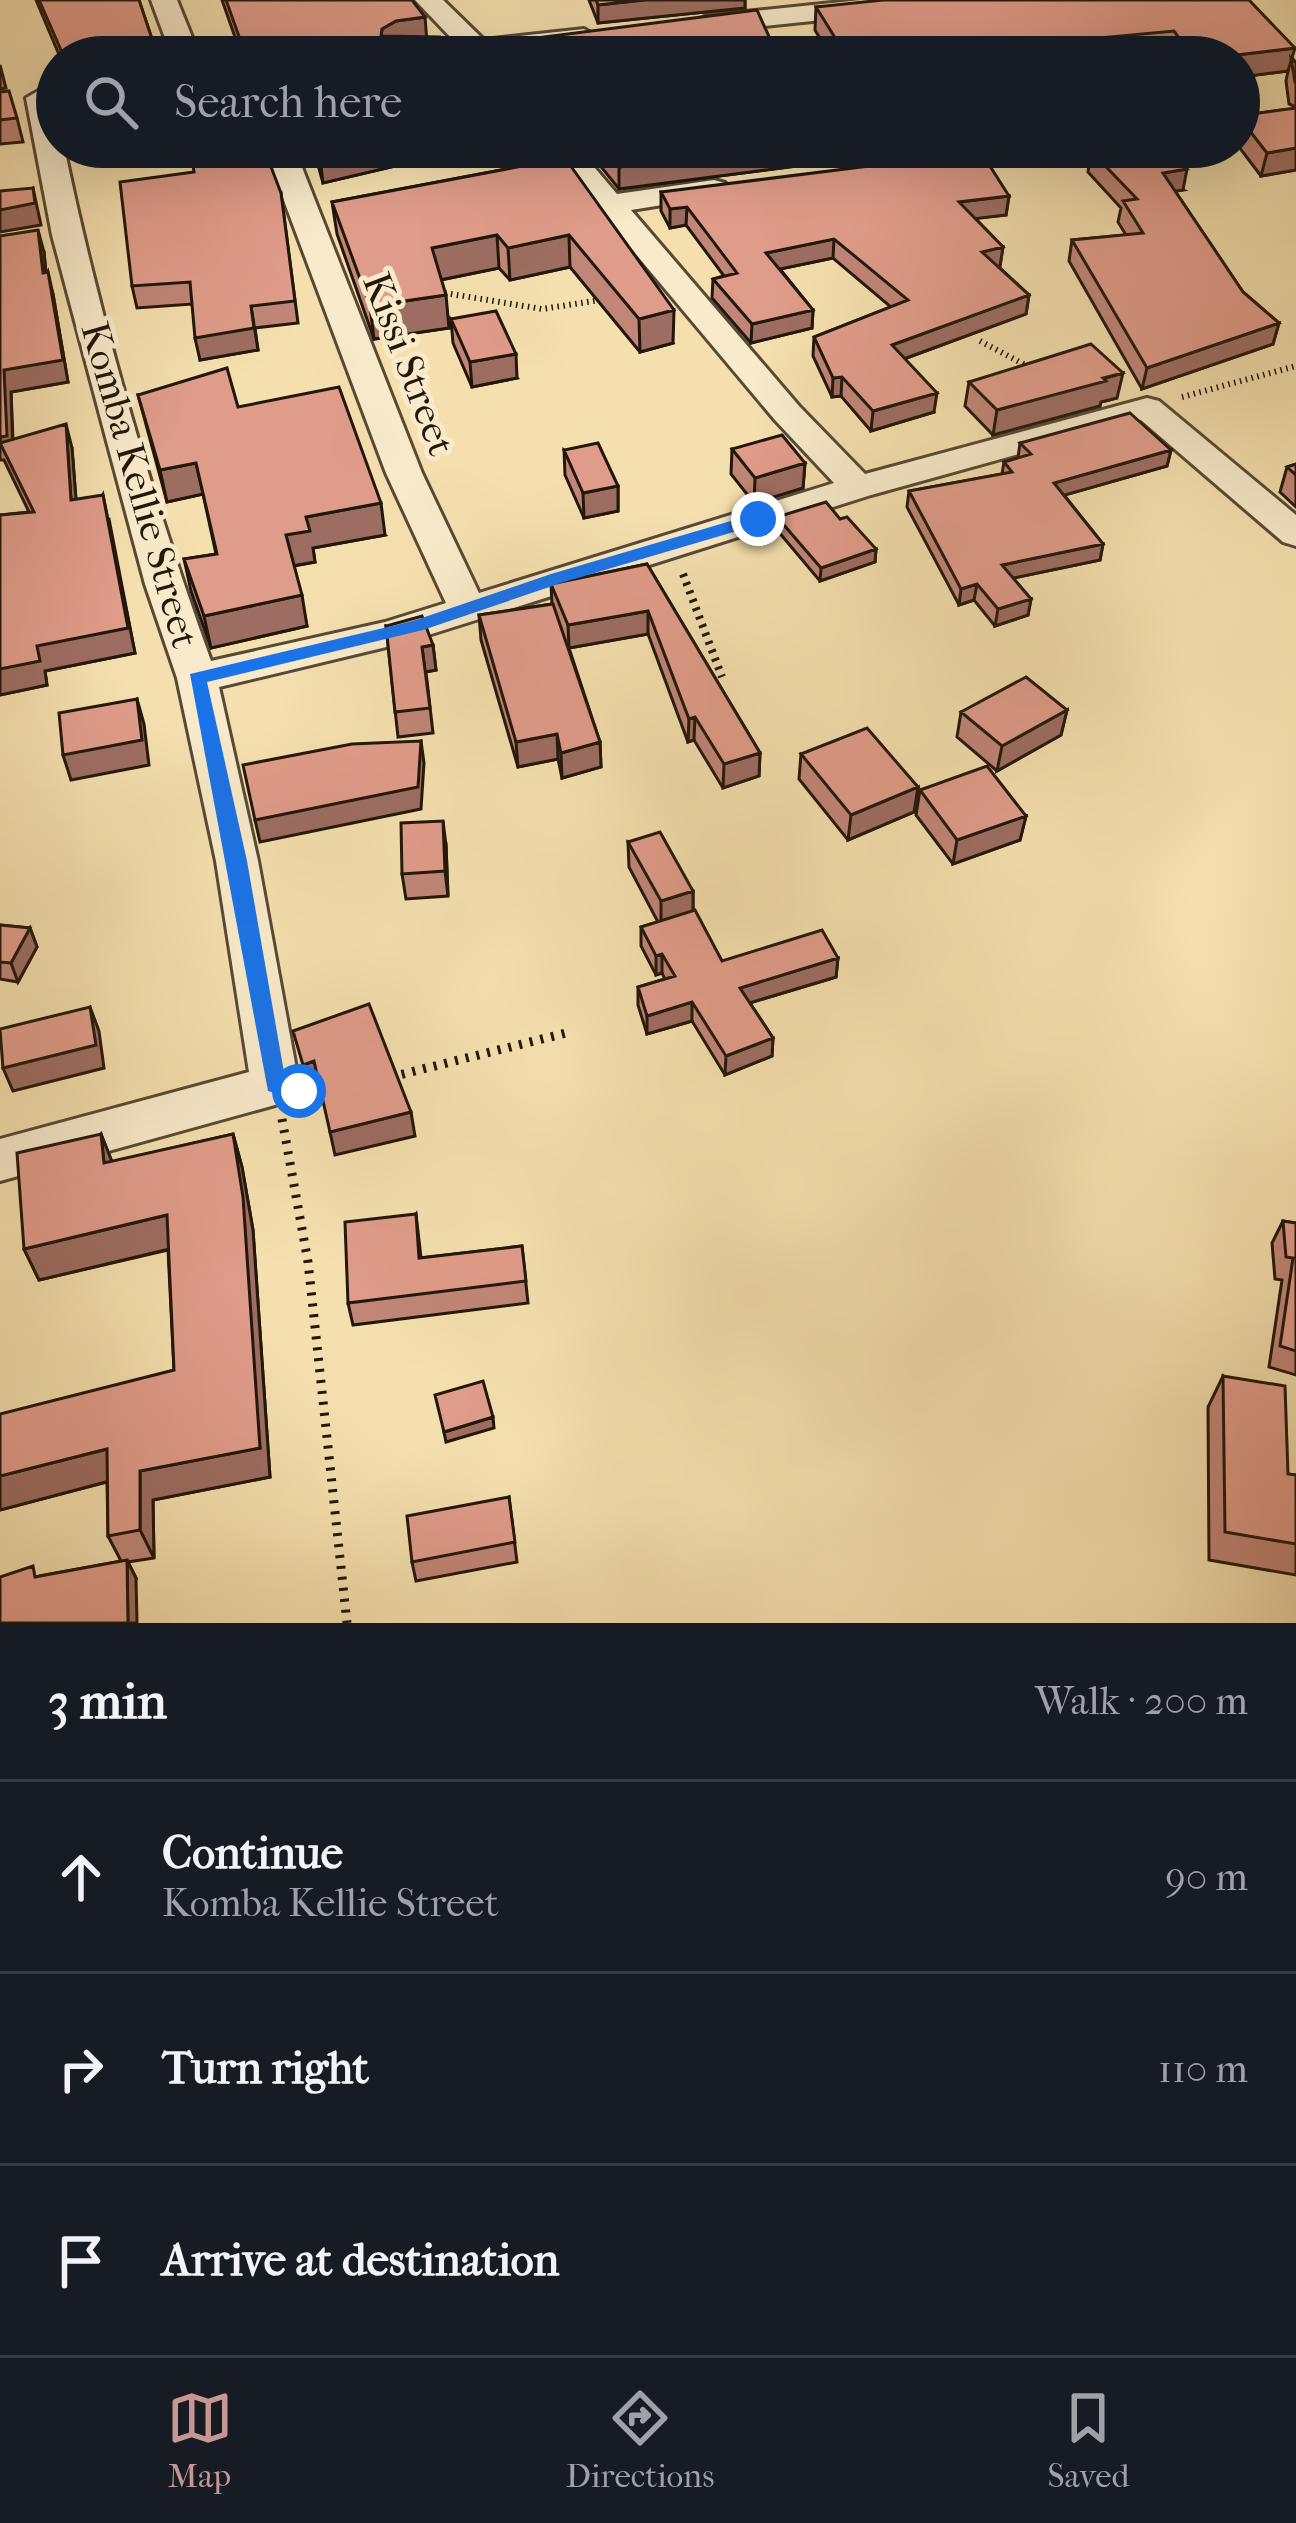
<!DOCTYPE html>
<meta charset="utf-8">
<style>
:root{--surface:#171b24;--page:#20242c;--text:#f1f3f6;--muted:#9ea1a6;--line:#363941;--accent:#c59692}
body{margin:0;font-family:"IM FELL French Canon",serif;background:var(--page);color:var(--text)}
.stop{position:absolute;width:36px;height:36px;margin:-27px;border:9px solid #1a73e8;border-radius:50%;background:#fff}
.stop.end{background:#1a73e8;border-color:#fff;box-shadow:0 3px 12px #0008}
.list{margin:0;padding:0;list-style:none}
h2{display:flex;justify-content:space-between;align-items:center;height:156px;margin:0;padding:0 48px;font-size:51px}
h2 small{font-size:39px;font-weight:400;color:var(--muted)}
.list li{display:grid;grid-template-columns:78px 1fr auto;gap:36px;align-items:center;box-sizing:border-box;height:192px;padding:0 48px;border-top:3px solid var(--line)}
.list b{display:block;font-size:45px;white-space:nowrap}
.list p{margin:0;font-size:39px;white-space:nowrap;color:var(--muted)}
.list em{font-size:39px;font-style:normal;color:var(--muted)}
.icon{flex:none;width:66px;height:66px;fill:none;stroke:currentColor;stroke-width:2;stroke-linecap:round;stroke-linejoin:round}
.map{position:relative;flex:none;width:1296px;height:1623px;overflow:hidden}
.search{position:absolute;background:var(--surface);box-shadow:0 12px 48px #0002;left:36px;right:36px;top:36px;height:132px;display:flex;align-items:center;gap:30px;box-sizing:border-box;padding:0 42px;border-radius:66px;color:var(--muted);font-size:45px}
.sheet{height:732px;background:var(--surface)}
nav{display:flex;justify-content:space-around;align-items:center;box-sizing:border-box;height:168px;border-top:3px solid var(--line);background:var(--surface);font-size:33px;color:var(--muted)}
nav a{display:grid;justify-items:center;gap:6px}
nav .on{color:var(--accent)}
.map>svg:first-child{display:block}
.lines{fill:none;stroke-linecap:round;stroke-linejoin:round}
.minor-casing{stroke:#574934;stroke-width:6}
.path-far2{stroke:#22170b;stroke-width:6;stroke-dasharray:1.5 4.5;stroke-linecap:butt}
.path-far1{stroke:#22170b;stroke-width:8;stroke-dasharray:3 6;stroke-linecap:butt}
.path{stroke:#22170b;stroke-width:9;stroke-dasharray:3 8;stroke-linecap:butt}
.minor{fill:#f8eaca;fill-rule:evenodd}
.wall{fill:#c18677;stroke:#22170b;stroke-width:3}
.shaded-wall{fill:#9d6d61;stroke:#22170b;stroke-width:3}
.building{fill:#e09c8a;stroke:#22170b;stroke-width:3}
.route{fill:#1a73e8}
.labels{text-anchor:middle;dominant-baseline:central;stroke-width:10;stroke-linejoin:round;paint-order:stroke}
.street-label{font-size:39px;fill:#22170b;stroke:#f8eaca}
</style>
<div class="map">
<svg width="1296" height="1623" viewBox="0 0 1296 1623">
<rect width="100%" height="100%" fill="#f5dfae"/>
<filter id="stains"><feTurbulence type="fractalNoise" baseFrequency=".00167" numOctaves="4"/><feColorMatrix values="0 0 0 0 .2 0 0 0 0 .09 0 0 0 0 .02 0 0 0 .5 -.17"/></filter>
<radialGradient id="worn" r=".72"><stop offset=".6" stop-color="#630" stop-opacity="0"/><stop offset="1" stop-color="#630" stop-opacity=".3"/></radialGradient>
<g class="lines">
<defs>
<path id="minor" d="M151,0H177L200,57H172Z
M415,0H443L484,40L584,29L598,37C575,60 427,57 387,57L401,49L456,43Z
M861,0H951L938,8L706,32L693,24L706,16Z
M40,90L54,98L57,147H64C100,320 151,495 211,661L385,622L446,603L386,473L264,147H294L422,473L479,593L834,483L775,420L546,147H577L617,194L714,180L725,183L729,189L725,195L631,210L799,406L865,474L1147,398L1159,401L1296,515V546L1283,542L1141,420L871,495L403,643L219,687L258,861L299,1085L292,1099L275,1105L0,1181V1139L249,1072L216,861L177,678L145,584L52,235L26,98Z
M979,147H1063L1048,156L931,171L916,162L931,153Z"/>
</defs>
<!-- minor casing -->
<use href="#minor" class="minor-casing"/>
<!-- path-far2 -->
<path class="path-far2" d="M439,292L542,309L607,299
M980,341L1031,368
M1182,397L1296,366"/>
<!-- path-far1 -->
<path class="path-far1" d="M683,574L722,677"/>
<!-- path -->
<path class="path" d="M391,1077L570,1032
M282,1119L308,1262L347,1623"/>
<!-- minor -->
<use href="#minor" class="minor"/>
</g>
<!-- wall -->
<path class="wall" d="M36,0H139L158,57H60Z
M222,0H381L427,37L445,44L468,57H242Z
M589,0H745V8L598,23Z
M1249,0L1296,63V107L1289,104L1286,81L1288,71L1239,77V57H1171L1169,55L1143,57H831L815,30L816,7Z
M528,39L771,41L770,57H529Z
M0,92L17,118L23,142L0,144Z
M1239,108L1245,115L1296,108V170L1261,176L1239,147Z
M313,147H476L323,183Z
M585,147H921V150L619,189Z
M1091,151L1183,190L1175,191L1243,292L1279,323L1273,344L1142,389L1069,261L1072,240L1126,235L1118,222L1121,208L1088,172Z
M565,158L673,343L640,352L570,267L510,280L499,268L441,280L449,328L374,339L337,234L332,202Z
M661,192L1009,196L1006,215L975,218L1003,247L1000,266H998L1029,295L1026,314L904,359L934,412L871,431L841,396L832,397L813,356L814,337L891,307L833,258L780,269L813,310L812,328L751,343L712,298L713,279L724,276L686,225L670,228L661,211Z
M281,193L298,323L255,328L258,350L200,360L192,304L137,308L132,286Z
M0,236L44,252L46,272L53,294L68,382L11,392L13,440L72,448L76,500L109,519L135,653L45,671L47,685L0,695V515L29,512L4,460H0Z
M451,319L517,378L472,387L453,343Z
M969,382L1117,398L1101,402L1100,406L993,435L965,406Z
M138,395L238,407L385,535L313,548L315,562L294,566L307,626L211,648L191,591L184,559L216,554L203,494L167,502Z
M1020,443L1171,450L1167,466L1064,495L1103,544L1100,560L1013,578L1031,599L1028,615L995,626L974,600L959,605L907,507L909,491L1002,474L1004,462L1018,458Z
M732,449L805,463L803,488L754,503L731,474Z
M564,450L618,486V511L584,518L565,475Z
M1296,464V507L1280,492L1287,467Z
M777,517L876,549L875,562L820,581L777,530Z
M647,564L760,753L759,776L723,788L694,740L688,742L648,634L569,648L600,742L601,767L562,778L558,759L518,767L481,640L479,615L552,604L551,584Z
M386,626L433,645L436,670L426,672L433,733L398,737Z
M1067,710L1061,735L997,771L957,737L961,712Z
M801,754L918,787L914,812L848,840L799,779Z
M920,790L1026,816L1020,840L953,864L916,815Z
M628,842L693,891V911L722,961L838,958L836,977L750,1003L773,1038L772,1056L725,1075L692,1021L647,1034L638,1005V987L665,979L662,973L656,975L641,946V927L658,922L629,867Z
M446,845L448,896L406,899L402,874Z
M0,925L30,928L37,947L18,982L0,979Z
M101,1134L112,1162L233,1134L242,1167L253,1230L270,1477L153,1500L154,1558L128,1562L136,1578L39,1576L121,1561L108,1536L107,1482L0,1510L174,1370L168,1250L39,1280L24,1249Z
M416,1214L421,1258L522,1246L528,1303L353,1325L348,1303Z
M1283,1221L1296,1223V1375L1269,1367L1282,1280L1275,1279L1272,1243Z
M1223,1376L1288,1474L1296,1475V1575L1209,1560L1208,1407Z
M509,1497L517,1562L416,1581L412,1562Z"/>
<!-- shaded-wall -->
<path class="shaded-wall" d="M644,0H745V8L598,23V5Z
M425,17L427,42L381,36L382,29L396,21Z
M771,41L770,57H641Z
M1295,48L1288,71L1239,77V57H1220Z
M0,65L6,88L0,89Z
M365,147H476L323,183L320,158Z
M774,147H921V150L619,189V167Z
M1296,148V170L1261,176L1267,153Z
M1187,169L1183,190L1159,194L1163,173Z
M33,188L41,225L0,232V210Z
M1009,196L1006,215L956,221L959,202Z
M687,207L686,225L670,228V209Z
M38,230L44,252L48,295L43,273Z
M497,235L499,268L435,281L432,248Z
M569,235L570,267L510,280L508,248Z
M834,239L833,258L766,272V253Z
M1003,247L1000,266L979,271L982,252Z
M48,272L53,294L68,382L11,392L13,458L0,445L4,370Z
M446,295L449,328L374,339L370,306Z
M1029,295L1026,314L890,364L892,345Z
M251,306L258,350L200,360L195,338Z
M674,310L673,343L640,352L639,319Z
M813,310L812,328L751,343L752,324Z
M1279,323L1273,344L1142,389L1147,368Z
M516,354L517,378L472,387L470,362Z
M1123,373L1117,398L1101,402L1100,406L993,435L997,410Z
M842,377L841,396L832,397L833,378Z
M937,393L934,412L871,431L873,411Z
M66,424L72,448L78,525L71,500Z
M1171,450L1167,466L1051,499L1054,483Z
M196,463L203,494L167,502L160,470Z
M805,463L803,488L754,503L755,478Z
M618,486V511L584,518L583,493Z
M103,495L135,653L45,671L47,685L0,695V669L37,646Z
M381,503L385,535L313,548L315,562L292,566L286,535L306,517Z
M1103,544L1100,560L999,581L1002,565Z
M876,549L875,562L820,581L821,568Z
M977,584L974,600L959,605L961,589Z
M302,595L307,626L211,648L204,616Z
M1031,599L1028,615L995,626L998,609Z
M648,611V634L569,648L568,625Z
M433,645L436,670L425,672L422,647Z
M137,699L144,724L149,765L71,780L63,755Z
M1067,710L1061,735L997,771L1002,746Z
M695,717L694,740L688,742L689,719Z
M557,734L558,759L518,767L516,742Z
M421,741L424,763L421,809L260,842L255,820Z
M600,742L601,767L562,778L561,753Z
M760,753L759,776L723,788L724,764Z
M918,787L914,812L848,840L851,815Z
M1026,816L1020,840L953,864L957,840Z
M443,821L446,845L448,896L445,871Z
M693,891V915L661,926V901Z
M30,928L37,947L18,982L11,963Z
M662,954V973L656,975V956Z
M838,958L836,977L739,1006L740,988Z
M692,1002V1021L647,1034V1016Z
M90,1007L99,1031L104,1068L13,1091L3,1068Z
M773,1038L772,1056L725,1075L726,1056Z
M314,1061L320,1085L309,1089L303,1065Z
M411,1112L415,1136L335,1155L330,1132Z
M101,1134L114,1167L104,1163Z
M233,1134L242,1167L253,1230L270,1477L153,1500L154,1558L140,1530V1471L260,1448Z
M167,1215L178,1247L39,1280L24,1249Z
M493,1417L494,1428L446,1442L444,1432Z
M107,1449L121,1478L0,1510V1476Z
M127,1560L136,1578L137,1623H128Z"/>
<!-- building -->
<path class="building" d="M39,0H139L158,57H64Z
M226,0H412L425,17L396,21L382,29L381,36L440,37L445,44H457L468,57H269L266,44L242,45Z
M596,0H644L598,5Z
M883,0H1249L1295,48L1220,57H1193L1174,31L1045,43L1055,57H847L816,7Z
M757,10L771,41L641,57H548L528,39Z
M1291,58L1296,63V82H1295Z
M9,91L17,118L0,120V92Z
M1239,108L1245,115L1296,108V148L1267,153L1239,117Z
M317,147H365L320,158Z
M601,147H774L619,167Z
M1114,147H1166L1187,169L1163,173L1243,292L1279,323L1147,368L1072,240L1143,233L1123,201L1137,199L1091,151Z
M265,151L281,193L295,301L251,306L254,328L195,338L190,282L132,286L120,182L194,172L192,159Z
M981,152L1009,196L959,202L1003,247L982,252L1029,295L892,345L937,393L873,411L842,377L833,378L814,337L908,300L834,239L766,253L813,310L752,324L713,279L737,273L687,207L670,209L661,192Z
M565,158L674,310L639,319L569,235L508,248L497,235L432,248L446,295L370,306L332,202Z
M33,188L35,203L0,210V191Z
M38,230L43,273L48,272L63,360L4,370L7,436L0,437V236Z
M496,311L516,354L470,362L451,319Z
M1091,344L1123,373L1103,378L1106,381L997,410L969,382Z
M227,368L238,407L339,387L381,503L306,517L310,531L286,535L302,595L204,616L184,559L217,554L196,463L160,470L138,395Z
M1130,413L1171,450L1054,483L1103,544L1002,565L1031,599L998,609L977,584L961,589L909,491L1012,472L1004,462L1031,454L1020,443Z
M66,424L71,500L103,495L128,628L37,646L40,661L0,669V515L34,512L0,443Z
M782,435L805,463L755,478L732,449Z
M598,443L618,486L583,493L564,450Z
M1296,464V475L1287,467Z
M826,502L840,519L847,517L876,549L821,568L777,517Z
M647,564L760,753L724,764L695,717L689,719L648,611L568,625L551,584Z
M553,604L600,742L561,753L557,734L516,742L479,615Z
M422,616L433,645L422,647L430,708L395,712L386,626Z
M1026,677L1067,710L1002,746L961,712Z
M137,699L142,740L63,755L59,713Z
M867,728L918,787L851,815L801,754Z
M421,741L418,787L255,820L243,765L352,744Z
M987,766L1026,816L957,840L920,790Z
M443,821L445,871L402,874L401,823Z
M660,832L693,891L661,901L628,842Z
M695,910L722,961L822,930L838,958L740,988L773,1038L726,1056L692,1002L647,1016L638,987L675,976L662,954L656,956L641,927Z
M0,925L30,928L11,963L0,962Z
M369,1004L411,1112L330,1132L314,1061L303,1065L293,1031Z
M90,1007L96,1045L3,1068L0,1029Z
M101,1134L104,1163L233,1134L243,1197L260,1448L140,1471V1530L108,1536L107,1449L0,1476V1414L174,1370L167,1215L24,1249L17,1153Z
M416,1214L419,1258L522,1246L526,1281L348,1303L345,1222Z
M1283,1221L1296,1223V1351L1280,1346L1293,1258L1286,1257Z
M1223,1376L1285,1386L1288,1474L1296,1475V1544L1225,1532Z
M483,1381L493,1417L444,1432L435,1395Z
M509,1497L515,1542L412,1562L407,1516Z
M127,1560L128,1623H0V1577L33,1566L35,1577Z"/>
<!-- route -->
<path class="route" d="M758,513L766,519L764,523L564,582L423,630L207,682L247,861L285,1078L307,1085L310,1091L299,1100L268,1091L190,674L413,621L551,574Z"/>
<g class="labels">
<!-- street labels -->
<g class="street-label">
<text transform="translate(409 364) rotate(69)">Kissi Street</text>
<text transform="translate(140 485) rotate(74)">Komba Kellie Street</text>
</g>
</g>
<rect width="100%" height="100%" filter="url(#stains)"/>
<rect width="100%" height="100%" fill="url(#worn)"/>
</svg>
<div class="stop" style="left:299px;top:1091px"></div>
<div class="stop end" style="left:758px;top:519px"></div>
<div class="search"><svg class="icon" aria-label="search" viewBox="0 0 24 24"><circle cx="10" cy="10" r="6"/><path d="M15 15l6 6"/></svg>Search here</div>
</div>
<section class="sheet">
<h2>3 min<small>Walk · 200 m</small></h2>
<ul class="list">
<li><svg class="icon" aria-label="ahead" viewBox="0 0 24 24"><path d="M12 20V5M6 11l6-6 6 6"/></svg><div><b>Continue</b><p>Komba Kellie Street</p></div><em>90 m</em></li>
<li><svg class="icon" aria-label="right" viewBox="0 0 24 24"><path d="M7 20v-9h11M14 6l5 5-5 5"/></svg><div><b>Turn right</b></div><em>110 m</em></li>
<li><svg class="icon" aria-label="arrive" viewBox="0 0 24 24"><path d="M6 21V4h12l-3 4 3 4H6"/></svg><div><b>Arrive at destination</b></div></li>
</ul>
</section>
<nav>
<a class="on"><svg class="icon" aria-label="map" viewBox="0 0 24 24"><path d="M3 6l6-2 6 2 6-2v14l-6 2-6-2-6 2zM9 4v14M15 6v14"/></svg>Map</a>
<a><svg class="icon" aria-label="directions" viewBox="0 0 24 24"><path d="M12 3l9 9-9 9-9-9zM9 14v-3h6M13 9l2 2-2 2"/></svg>Directions</a>
<a><svg class="icon" aria-label="saved" viewBox="0 0 24 24"><path d="M7 4h10v16l-5-4-5 4z"/></svg>Saved</a>
</nav>
